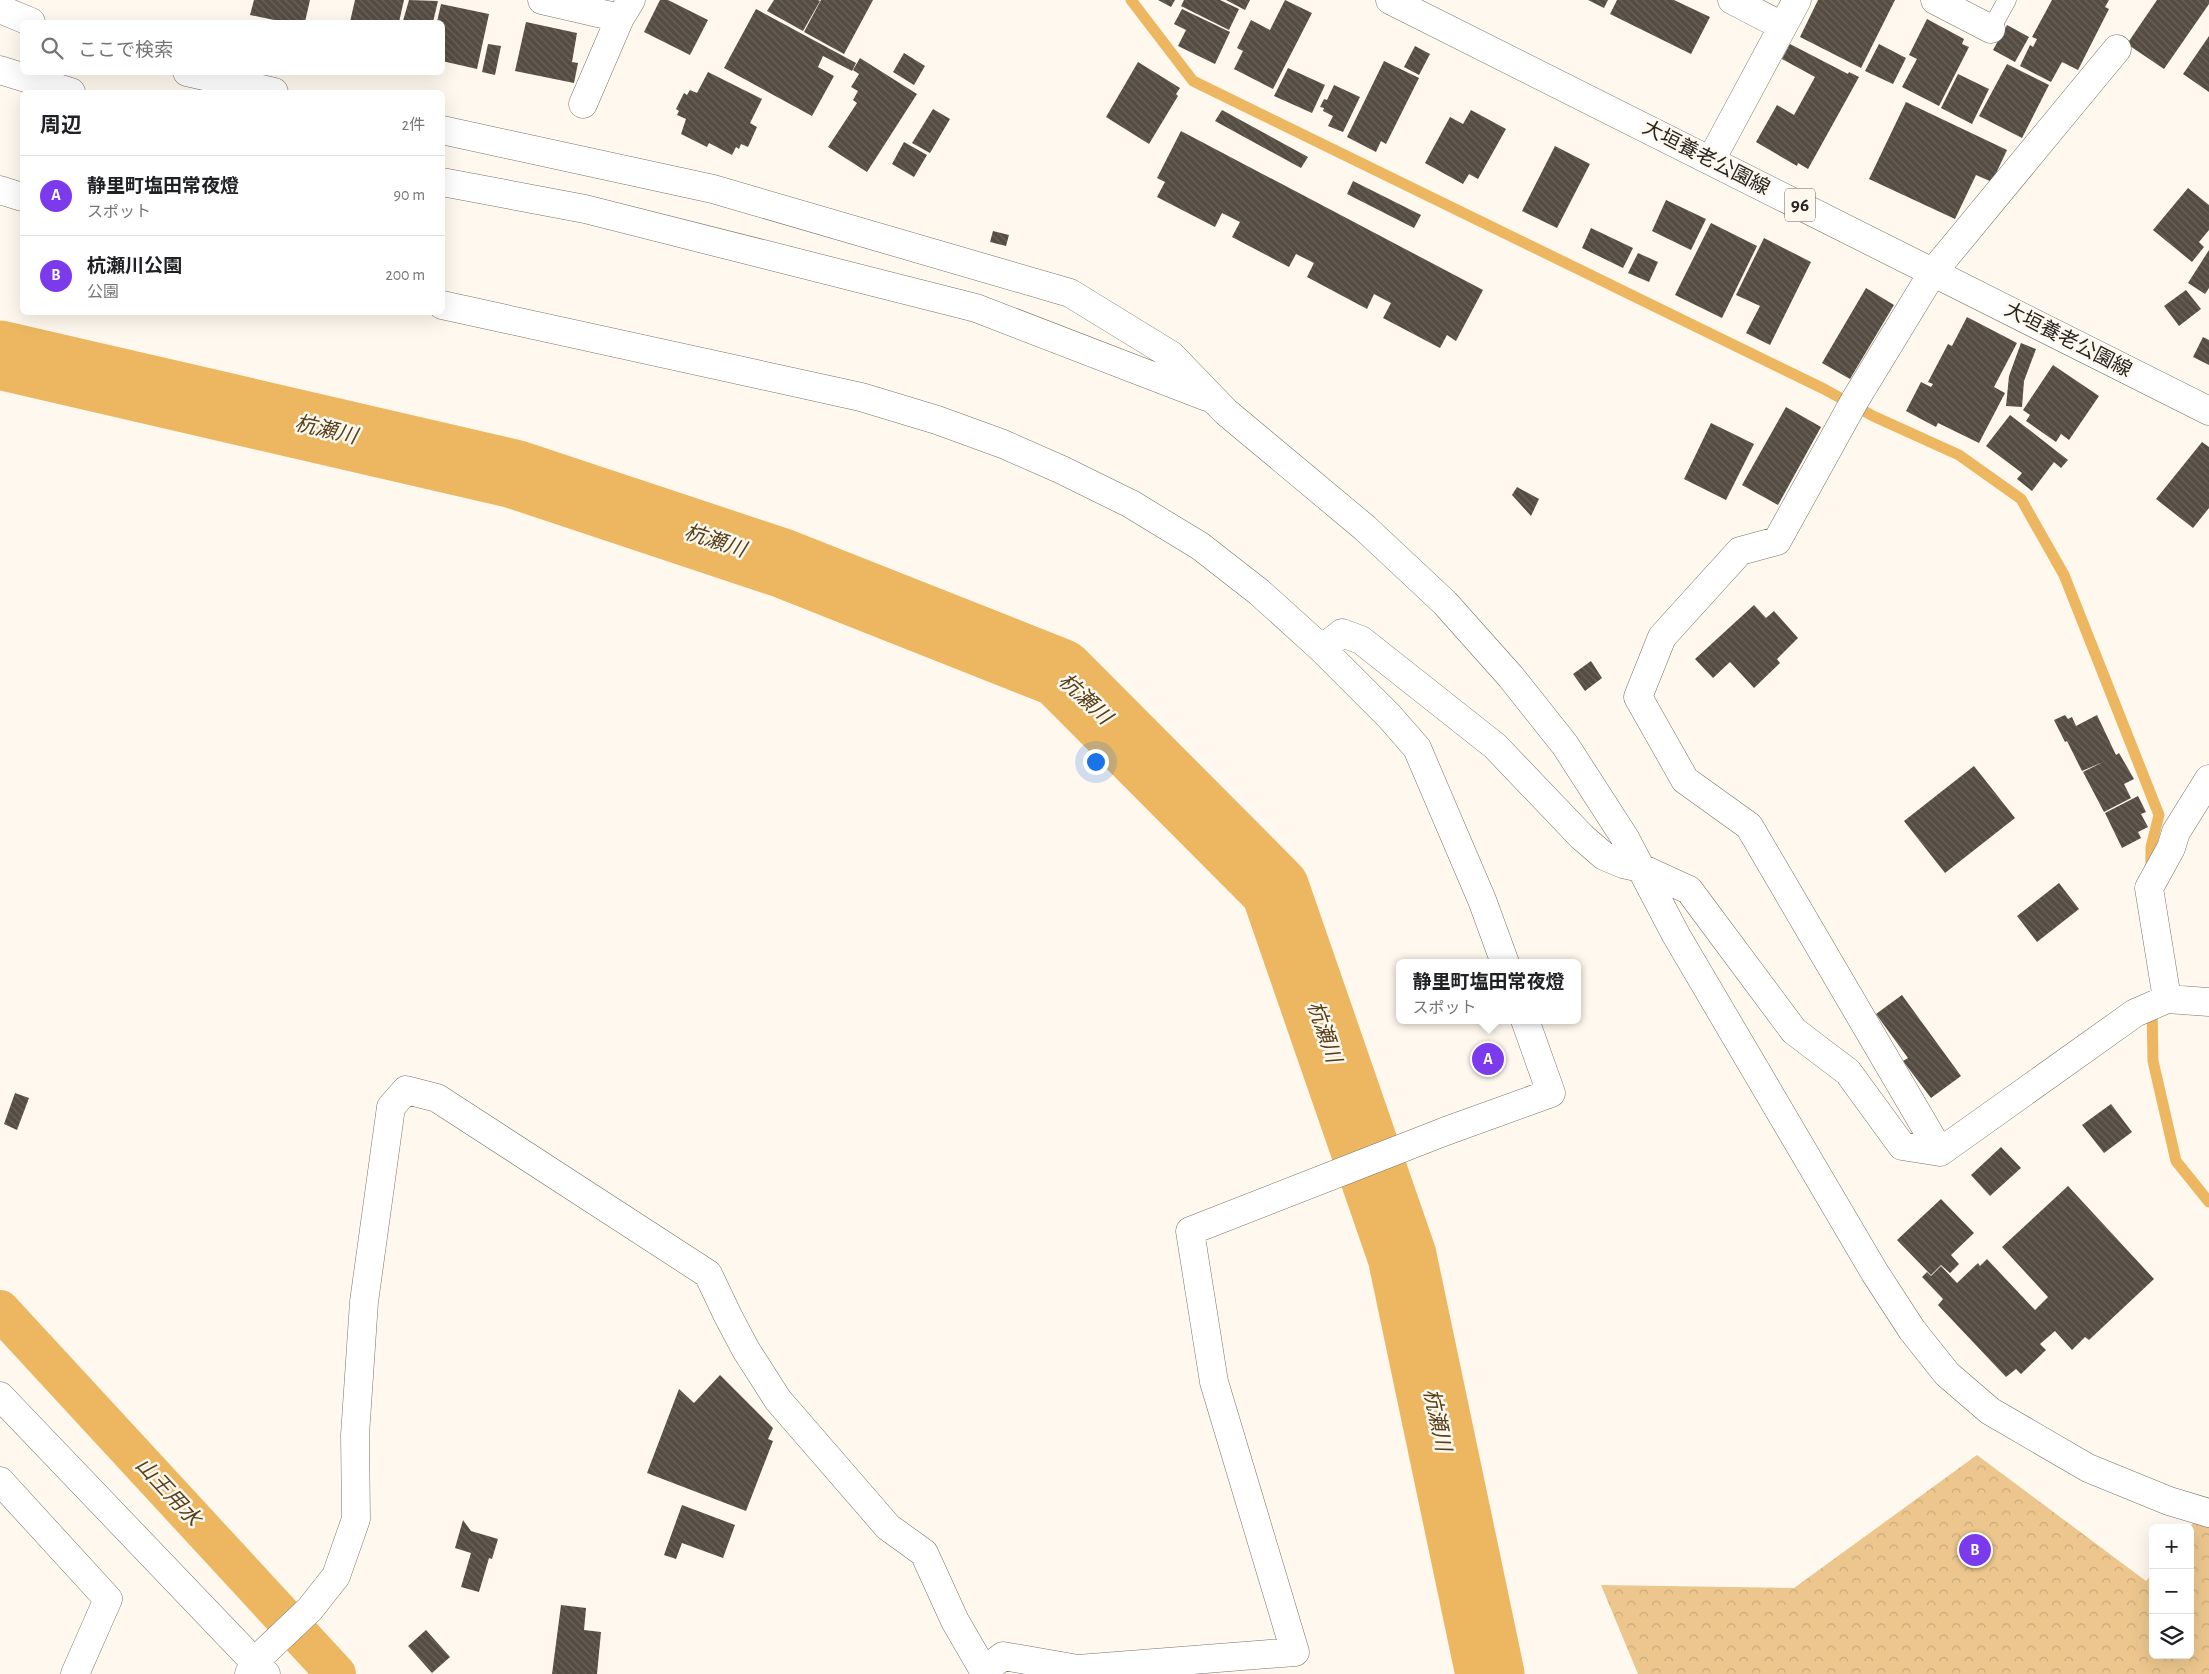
<!DOCTYPE html>
<html lang="ja">
<meta charset="utf-8">
<style>
:root{--surface:#fff;--page:#f6f6f6;--text:#202124;--muted:#757577;--line:#e0e0e0;--accent:#7c3aed}
body{margin:0;font-family:"Alegreya Sans","Noto Sans JP",sans-serif;background:var(--page);color:var(--text)}
.controls{position:absolute;right:15px;bottom:15px;display:grid;overflow:hidden;border-radius:8px;box-shadow:0 5px 20px #0002}
.controls button{width:45px;height:45px;display:grid;place-items:center;padding:0;border:0;border-bottom:1px solid var(--line);background:var(--surface);color:var(--text);font:25px sans-serif}
.you{position:absolute;left:1095px;top:761px;width:18px;height:18px;margin:-12px;border:4px solid #fff;border-radius:50%;background:#1a73e8;box-shadow:0 0 0 8px #1a73e833}
.badge{display:grid;place-items:center;width:32px;height:32px;border-radius:50%;background:var(--accent);color:#fff;font-size:16px;font-weight:700}
.pin{position:absolute;translate:-50% -50%;border:2px solid #fff;box-shadow:0 1px 5px #0006}
.popup{position:absolute;left:1396px;top:959px;width:185px;height:65px;box-sizing:border-box;display:grid;place-content:center;border-radius:8px;background:var(--surface);filter:drop-shadow(0 1px 4px #0005);font-size:16px;white-space:nowrap;color:var(--muted)}
.popup b{font-size:19px;color:var(--text)}
.popup::after{content:'';position:absolute;left:50%;top:100%;margin-left:-10px;border:10px solid transparent;border-top-color:var(--surface)}
.list{margin:0;padding:0;list-style:none}
h2{display:flex;justify-content:space-between;align-items:center;height:65px;margin:0;padding:0 20px;font-size:21px}
h2 small{font-size:16px;font-weight:400;color:var(--muted)}
.list li{display:grid;grid-template-columns:32px 1fr auto;gap:15px;align-items:center;box-sizing:border-box;height:80px;padding:0 20px;border-top:1px solid var(--line)}
.list b{display:block;font-size:19px;white-space:nowrap}
.list p{margin:0;font-size:16px;white-space:nowrap;color:var(--muted)}
.list em{font-size:16px;font-style:normal;color:var(--muted)}
.icon{flex:none;width:28px;height:28px;fill:none;stroke:currentColor;stroke-width:2;stroke-linecap:round;stroke-linejoin:round}
.map{position:relative;flex:none;width:2209px;height:1674px;overflow:hidden}
.search{position:absolute;background:var(--surface);box-shadow:0 5px 20px #0002;left:20px;top:20px;width:425px;height:55px;display:flex;align-items:center;gap:12px;box-sizing:border-box;padding:0 18px;border-radius:8px;color:var(--muted);font-size:19px}
.panel{position:absolute;background:var(--surface);box-shadow:0 5px 20px #0002;left:20px;top:90px;width:425px;height:225px;border-radius:8px}
.map>svg:first-child{display:block}
.park{fill:url(#park-crowns)}
.lines{fill:none;stroke-linecap:round;stroke-linejoin:round}
.stream{stroke:#ecb760;stroke-width:11}
.canal{stroke:#ecb760;stroke-width:40}
.river{stroke:#ecb760;stroke-width:69}
.building{fill:url(#building-back-hatch)}
.lane-casing{stroke:#7a7267;stroke-width:19}
.street-casing{stroke:#7a7267;stroke-width:29}
.primary-casing{stroke:#7a7267;stroke-width:29}
.lane{stroke:#fff;stroke-width:18}
.street{stroke:#fff;stroke-width:28}
.primary{stroke:#fff;stroke-width:28}
.labels{text-anchor:middle;dominant-baseline:central;stroke-width:5;stroke-linejoin:round;paint-order:stroke}
.shield{fill:#fff8ee;stroke:#68645e;stroke-width:1}
.shield-label{font-size:19px;font-weight:bold;fill:#282520}
.street-label{font-size:20px;fill:#282520;stroke:#fff8ee}
.water-label{font-size:21px;font-style:italic;fill:#56401c;stroke:#fff8ee}
</style>
<div class="map">
<svg width="2209" height="1674" viewBox="0 0 2209 1674">
<defs>
<pattern id="park-crowns" width="20" height="18" patternUnits="userSpaceOnUse" patternTransform="scale(1.25)"><rect width="20" height="18" fill="#ecc68d"/><path d="M2 6a3 3 0 1 1 6 0M12 15a3 3 0 1 1 6 0" fill="none" stroke="#caaa79"/></pattern>
<pattern id="building-back-hatch" width="6" height="6" patternUnits="userSpaceOnUse" patternTransform="scale(1.25)"><rect width="6" height="6" fill="#554d43"/><path d="M-1 5l2 2M0 0l6 6M5-1l2 2" fill="none" stroke="#6a645b"/></pattern>
</defs>
<rect width="100%" height="100%" fill="#fff8ee"/>
<!-- park -->
<path class="park" d="M1977,1455L2146,1581L2153,1573V1655H2190L2189,1528L2209,1504V1674H1638L1601,1585L1794,1588Z"/>
<g class="lines">
<!-- stream -->
<path class="stream" d="M1131,0L1193,81L1824,389L1873,416L1959,455L2021,499L2064,575L2159,815L2151,847V869
M2152,1005L2153,1061L2176,1161L2209,1202"/>
<!-- canal -->
<path class="canal" d="M0,1310L336,1674"/>
<!-- river -->
<path class="river" d="M0,355L514,474L782,563L1060,673L1275,889L1402,1256L1490,1674"/>
</g>
<!-- building -->
<path class="building" d="M254,0H310L305,22H284L250,15Z
M355,0H404L399,22H350Z
M409,0L438,1L433,22L403,21Z
M660,0H668L708,20L690,55L644,32Z
M774,0H818L820,1L803,31L767,11Z
M821,0H873L844,54L804,32Z
M1158,0H1175L1171,7Z
M1184,0H1220L1239,9L1229,30L1181,6Z
M1226,0H1250L1245,10Z
M1285,0L1312,13L1273,89L1234,69L1243,51L1237,48L1251,20L1270,30Z
M1588,0H1608L1604,8Z
M1617,0H1674L1710,17L1691,54L1610,14Z
M1818,0H1895L1861,68L1800,37Z
M2052,0H2109L2105,7L2109,9L2078,70L2062,62L2051,82L2020,66L2030,45L2033,47L2037,39L2032,37Z
M2157,0H2209V4L2164,69L2127,44Z
M441,4L489,14L477,69L442,61V22H437Z
M756,9L856,63L852,71L823,56L818,67L834,76L812,116L724,68Z
M1182,9L1230,32L1215,64L1178,46L1186,30L1174,24Z
M1927,19L1964,39L1962,44L1969,47L1939,106L1902,87L1917,59L1909,55Z
M526,22L577,33L572,62L578,63L574,83L515,71Z
M2007,25L2029,37L2015,62L1993,50Z
M2209,36V92L2183,74Z
M488,44L501,46L495,75L482,72Z
M1790,44L1848,74L1849,72L1859,77L1808,169L1798,163L1797,166L1756,142L1777,105L1794,115L1815,77L1782,59Z
M1879,44L1906,58L1893,84L1865,71Z
M1415,46L1430,54L1419,75L1404,67Z
M904,53L925,66L914,85L893,72Z
M860,58L917,94L867,172L828,147L857,103L853,100L858,91L851,87L859,74L853,70Z
M1384,61L1419,78L1386,144L1381,141L1376,152L1347,137Z
M1138,62L1180,88L1176,94L1178,96L1149,144L1106,117Z
M2007,64L2049,85L2022,138L1979,116Z
M1288,68L1325,85L1312,113L1274,96Z
M708,72L762,99L750,123L757,127L748,147L741,144L739,149L736,147L732,155L709,143L707,147L681,134L686,119L677,115L679,111L676,109L684,93L687,95L690,90L697,93Z
M1958,74L1989,89L1972,124L1941,108Z
M1334,85L1360,97L1343,132L1328,126L1333,116L1323,111L1324,108L1320,107L1324,99L1327,100Z
M1906,102L2007,150L1992,182L1976,175L1955,219L1869,179Z
M933,109L950,119L930,153L912,143Z
M1222,110L1308,157L1301,168L1215,121Z
M1471,110L1506,129L1478,179L1469,174L1463,184L1425,163L1450,117L1463,124Z
M1181,131L1483,290L1456,341L1447,335L1440,348L1383,318L1391,303L1374,294L1367,309L1307,277L1314,263L1296,254L1289,267L1232,237L1240,222L1222,213L1215,227L1157,197L1165,182L1157,178Z
M904,142L927,155L914,177L892,164Z
M1555,146L1590,164L1557,228L1522,211Z
M1353,181L1421,215L1414,228L1347,194Z
M2188,188L2209,205V230L2199,242L2204,247L2192,262L2153,230Z
M1666,200L1706,219L1691,250L1652,231Z
M1711,223L1757,246L1722,318L1675,295Z
M1591,228L1633,248L1623,268L1582,248Z
M993,231L1009,235L1006,246L990,242Z
M1764,238L1811,262L1770,345L1746,333L1760,306L1736,295Z
M2209,250V288L2205,294L2188,283Z
M1638,253L1658,262L1649,282L1628,273Z
M1866,288L1894,305L1850,379L1822,363Z
M2186,290L2201,309L2179,326L2164,306Z
M1967,317L2017,343L1994,387L2005,393L1979,443L1938,423L1936,427L1906,411L1921,382L1931,387L1933,384L1928,382L1948,344L1952,346Z
M2203,337L2209,340V365L2193,357Z
M2021,343L2036,349L2024,381L2022,407L2006,406L2009,376Z
M2053,365L2099,396L2069,440L2061,434L2056,442L2026,421L2030,415L2023,410Z
M1786,407L1821,427L1778,505L1742,485Z
M2010,415L2068,460L2061,468L2054,462L2032,491L2017,479L2022,473L1986,446Z
M1711,423L1754,444L1726,500L1684,479Z
M2202,442L2209,447V508L2193,528L2156,499Z
M1517,487L1539,499L1531,516L1512,495Z
M1754,605L1766,618L1774,611L1798,638L1777,659L1780,663L1754,688L1730,662L1713,678L1695,659Z
M1591,661L1602,678L1585,691L1573,674Z
M2065,715L2068,719L2072,717L2076,726L2097,715L2116,755L2119,753L2134,779L2124,784L2131,798L2104,812L2083,772L2103,762L2082,771L2067,741L2065,742L2054,720Z
M1974,766L2015,818L1945,873L1904,821Z
M2138,796L2146,812L2141,814L2148,827L2138,832L2141,838L2122,848L2105,813Z
M2059,883L2079,909L2037,942L2017,916Z
M1902,995L1961,1076L1931,1098L1903,1061L1908,1058L1876,1014Z
M15,1093L29,1098L17,1130L4,1124Z
M2111,1104L2132,1132L2104,1153L2082,1125Z
M2001,1147L2021,1168L1990,1196L1971,1175Z
M2068,1186L2154,1279L2089,1340L2085,1337L2072,1350L2055,1331L2040,1344L2046,1350L2021,1374L2016,1369L2006,1377L1938,1305L1943,1299L1922,1277L1927,1272L1931,1276L1941,1266L1957,1283L1978,1263L1980,1266L1987,1259L2035,1310L2048,1297L2002,1247Z
M1941,1199L1974,1233L1951,1255L1959,1264L1950,1273L1941,1265L1931,1275L1897,1240Z
M720,1375L773,1428L768,1439L773,1441L746,1511L647,1473L679,1389L694,1403Z
M682,1505L735,1525L723,1558L682,1543L676,1559L664,1555Z
M463,1520L471,1531L498,1539L492,1559L489,1558L479,1592L461,1587L471,1553L455,1548Z
M561,1605L586,1608L584,1630L601,1632L597,1674H552Z
M426,1630L450,1657L432,1673L408,1646Z"/>
<g class="lines">
<defs>
<path id="lane" d="M1991,29L2007,0"/>
<path id="street" d="M542,0L620,18
M1732,0L1782,26
M1935,0L1991,29
M0,9L31,22
M0,70L71,92
M187,72L274,92
M583,104L620,18L631,0
M442,130L713,189L1070,293L1171,355L1226,412L1365,528L1445,603L1511,677L1565,745L1625,838L1676,935L1875,1273L1912,1330L1947,1374L1990,1411L2088,1468L2169,1501L2209,1513
M1711,160L1797,0
M442,182L585,209L976,308L1207,397
M0,190L22,197
M442,305L861,397L937,420L1003,444L1062,470L1131,504L1200,546L1259,592L1322,649L1389,716L1417,748L1482,900L1505,963
M1322,649L1342,633L1361,640L1495,746L1582,837L1604,856L1623,864L1641,868L1689,890L1794,1031L1848,1072L1902,1146L1940,1152L2135,1013L2167,999L2209,1002
M2167,999L2149,888L2171,848L2176,832L2209,779
M1940,1152L1749,826L1685,780L1638,697L1662,637L1740,551L1777,541L1855,400L1933,272L2117,49
M0,1396L266,1674
M0,1481L108,1599L75,1674
M249,1674L254,1662L310,1609L336,1576L356,1519L355,1435L364,1302L391,1107L406,1090L437,1098L708,1274L728,1316L746,1350L778,1400L888,1527L924,1553L955,1621L984,1671L988,1674
M985,1674L984,1671L1003,1656L1078,1669L1295,1652L1214,1382L1190,1231L1446,1131L1551,1093L1525,1020"/>
<path id="primary" d="M1390,0L2209,411"/>
</defs>
<!-- lane casing -->
<use href="#lane" class="lane-casing"/>
<!-- street casing -->
<use href="#street" class="street-casing"/>
<!-- primary casing -->
<use href="#primary" class="primary-casing"/>
<!-- lane -->
<use href="#lane" class="lane"/>
<!-- street -->
<use href="#street" class="street"/>
<!-- primary -->
<use href="#primary" class="primary"/>
</g>
<g class="labels">
<!-- shield labels -->
<rect class="shield" x="1785" y="188.5" width="30" height="33" rx="4"/>
<g class="shield-label">
<text x="1800" y="205">96</text>
</g>
<!-- street labels -->
<g class="street-label">
<text transform="translate(1706 158) rotate(27)">大垣養老公園線</text>
<text transform="translate(2068 340) rotate(27)">大垣養老公園線</text>
</g>
<!-- water labels -->
<g class="water-label">
<text transform="translate(326 430) rotate(13)">杭瀬川</text>
<text transform="translate(715 541) rotate(18)">杭瀬川</text>
<text transform="translate(1085 699) rotate(43)">杭瀬川</text>
<text transform="translate(1324 1032) rotate(71)">杭瀬川</text>
<text transform="translate(1437 1420) rotate(78)">杭瀬川</text>
<text transform="translate(168 1492) rotate(47)">山王用水</text>
</g>
</g>
</svg>
<div class="controls">
<button>+</button>
<button>−</button>
<button><svg class="icon" aria-label="layers" viewBox="0 0 24 24"><path d="M12 4l9 5-9 5-9-5zM3 14l9 5 9-5"/></svg></button>
</div>
<div class="you"></div>
<div class="pin badge" style="left:1488px;top:1059px">A</div>
<div class="popup"><b>静里町塩田常夜燈</b>スポット</div>
<div class="pin badge" style="left:1975px;top:1550px">B</div>
<div class="search"><svg class="icon" aria-label="search" viewBox="0 0 24 24"><circle cx="10" cy="10" r="6"/><path d="M15 15l6 6"/></svg>ここで検索</div>
<section class="panel">
<h2>周辺<small>2件</small></h2>
<ul class="list">
<li><span class="badge">A</span><div><b>静里町塩田常夜燈</b><p>スポット</p></div><em>90 m</em></li>
<li><span class="badge">B</span><div><b>杭瀬川公園</b><p>公園</p></div><em>200 m</em></li>
</ul>
</section>
</div>
